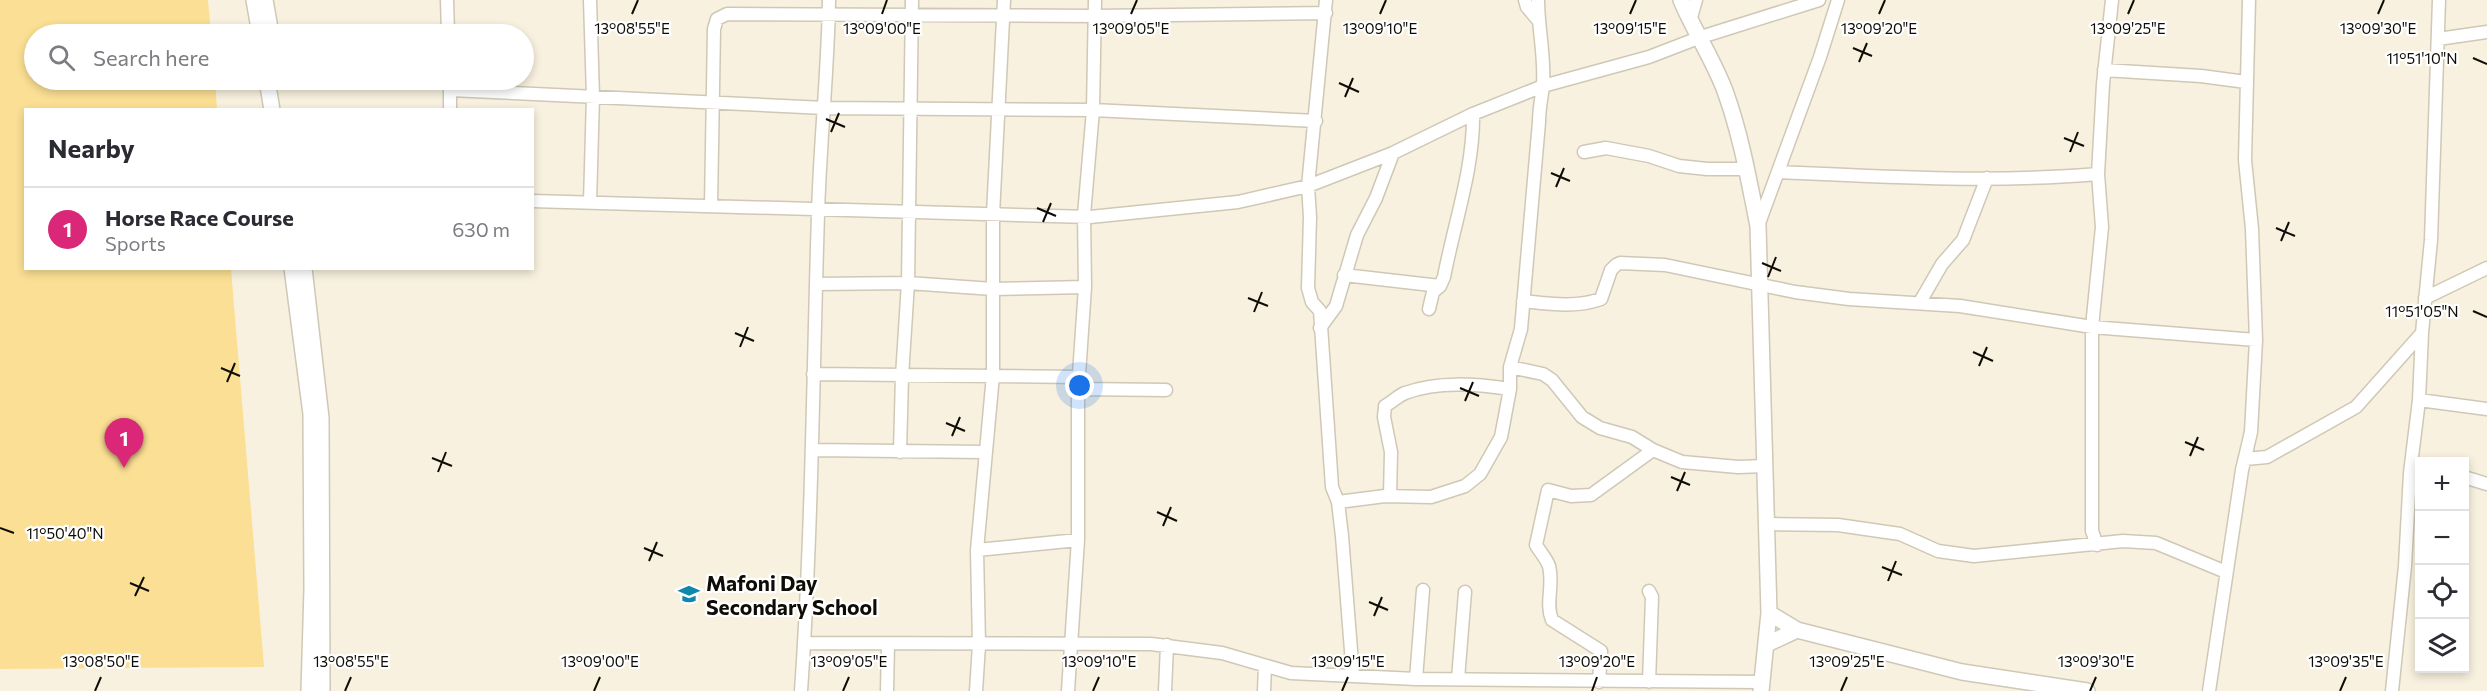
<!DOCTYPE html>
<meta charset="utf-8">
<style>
:root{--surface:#fff;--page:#f7f7f7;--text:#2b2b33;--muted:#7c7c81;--line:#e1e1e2;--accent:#db2777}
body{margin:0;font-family:Commissioner,sans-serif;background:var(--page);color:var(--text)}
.controls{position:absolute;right:18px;bottom:18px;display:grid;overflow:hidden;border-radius:0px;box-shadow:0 3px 9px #0003}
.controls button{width:54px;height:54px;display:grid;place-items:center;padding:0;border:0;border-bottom:2px solid var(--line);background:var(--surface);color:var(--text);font:30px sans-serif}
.you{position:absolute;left:1080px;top:386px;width:21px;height:21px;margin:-15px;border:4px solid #fff;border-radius:50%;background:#1a73e8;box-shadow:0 0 0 9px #1a73e833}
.badge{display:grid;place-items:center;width:39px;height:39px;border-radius:50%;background:var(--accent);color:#fff;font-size:20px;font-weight:700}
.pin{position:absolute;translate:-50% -50px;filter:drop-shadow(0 2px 3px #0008)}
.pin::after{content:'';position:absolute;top:32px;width:21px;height:18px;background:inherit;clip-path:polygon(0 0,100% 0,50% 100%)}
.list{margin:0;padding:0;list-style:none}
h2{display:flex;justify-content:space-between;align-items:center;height:78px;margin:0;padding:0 24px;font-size:26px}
h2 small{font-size:20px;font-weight:400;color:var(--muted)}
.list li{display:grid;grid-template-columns:39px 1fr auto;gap:18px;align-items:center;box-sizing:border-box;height:84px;padding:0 24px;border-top:2px solid var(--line)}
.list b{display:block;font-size:22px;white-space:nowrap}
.list p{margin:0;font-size:20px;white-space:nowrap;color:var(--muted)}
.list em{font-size:20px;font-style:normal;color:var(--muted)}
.icon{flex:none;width:33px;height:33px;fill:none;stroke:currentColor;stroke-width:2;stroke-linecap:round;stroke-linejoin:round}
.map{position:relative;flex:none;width:2487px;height:691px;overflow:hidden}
.search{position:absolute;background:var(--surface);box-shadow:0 3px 9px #0003;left:24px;top:24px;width:510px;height:66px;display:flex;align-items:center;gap:15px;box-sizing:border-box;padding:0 21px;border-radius:33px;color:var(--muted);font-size:22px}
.panel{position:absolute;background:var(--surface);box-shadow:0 3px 9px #0003;left:24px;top:108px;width:510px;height:162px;border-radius:0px}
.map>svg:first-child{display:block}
.pitch{fill:#fbdf94}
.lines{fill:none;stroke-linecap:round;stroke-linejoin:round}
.minor-casing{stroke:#cfc8b7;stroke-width:15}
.major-casing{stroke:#cfc8b7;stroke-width:18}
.minor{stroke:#fff;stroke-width:12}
.major{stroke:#fff;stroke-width:15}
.ticks{fill:none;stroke:#0e0c06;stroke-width:2}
.labels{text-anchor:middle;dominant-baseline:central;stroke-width:4.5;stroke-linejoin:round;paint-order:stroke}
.poi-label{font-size:21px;font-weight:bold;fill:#0e0c06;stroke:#fff;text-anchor:start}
.ticks-label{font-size:15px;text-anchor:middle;fill:#0e0c06;stroke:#fff;stroke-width:4.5;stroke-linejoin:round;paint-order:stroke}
</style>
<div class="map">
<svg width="2487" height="691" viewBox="0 0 2487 691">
<rect width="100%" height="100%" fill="#f8f1df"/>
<!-- pitch -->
<path class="pitch" d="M0,0H208L211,34H34V80H215L217,109L26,110V268L231,269L264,667L0,669Z"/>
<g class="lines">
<defs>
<path id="minor" d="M447,0L448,34
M1326,0L1308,186L1310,217L1308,288L1312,302L1320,311L1332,487L1338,502L1342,536L1353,676
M1525,0L1527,7L1538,20
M1690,21L1696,0
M2438,39L2487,32
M2104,70L2201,76L2246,82
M450,80V110
M451,90L825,108L1093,110L1316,121
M1584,152L1606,148L1649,156L1679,166L1707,169H1747
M1779,172C1886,177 1992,183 2098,174
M532,201L1090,217L1238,202L1308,186L1393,153L1473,114L1543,86L1649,57L1701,37L1819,0
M590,203L593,96L590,0
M711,206L714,29L717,19L727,14L1096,16L1326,13
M1758,226L1820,57L1838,0
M1344,275L1440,286
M816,284L908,283L993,289L1085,287
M2425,298L2487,268
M1523,301C1550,304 1575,308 1601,299L1611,270L1616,265L1620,263L1665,265L1795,292L1849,299L1960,306L2092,327L2256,340
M1920,302L1942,264L1963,240L1987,178
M1429,309L1433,292L1440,286L1444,277C1454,224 1474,168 1473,114
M1320,328L1336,306L1357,235L1376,198L1393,153
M1510,367L1543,374L1552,380L1582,417L1600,428L1632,437L1653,450L1682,462L1738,467L1765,466
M813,374L1079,377
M1078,389L1166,390
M2419,400L2487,409
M813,450L984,452
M900,452L902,376L908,283L912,0
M2245,459L2267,457L2356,407L2422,333
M2464,477L2487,484
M1390,496L1391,452L1384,417L1385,406C1392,402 1398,396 1405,393C1439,381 1475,384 1510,389
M1338,502L1385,496L1431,497L1465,486L1480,474L1501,437L1510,389V367L1521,329L1539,122C1539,108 1542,97 1543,84C1545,56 1538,28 1538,0
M1767,524L1838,525L1900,534L1938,551L1974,556L2123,541L2156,543L2226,572
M2097,545L2092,531V327L2102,227L2098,174L2103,84L2112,0
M977,550L1078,540
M804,643L1151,644L1222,653L1291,673L1416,679L1762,682
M1416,679L1423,590
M1458,679L1465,592
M1599,682L1601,651L1552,620C1545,603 1554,585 1549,566C1546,558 1540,552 1536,545L1548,490L1571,496L1591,495L1653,450
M1649,682L1652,597L1649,591
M801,691C812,532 813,373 818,214C820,142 828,71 829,0
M887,691L888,644
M976,691L979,645L977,550L993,375V214L1004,0
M1068,691L1078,540V389L1085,287L1084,215L1093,110L1095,0
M1165,691L1167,645
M1264,691L1265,666
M2209,691L2242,470L2251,432L2256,340L2252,229L2245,160L2249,0
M2392,691L2405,566L2410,473L2419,400L2422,333L2431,240L2439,0"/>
<path id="major" d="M254,0L260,34
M265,0L271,34
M1681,0C1694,31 1713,59 1725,91C1741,135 1749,181 1758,226L1769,613L1761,691
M267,80L272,110
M292,268L311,414L312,589L309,691
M304,268L321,418L322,691
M1769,613L1797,630L1962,672L2087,691
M1767,644L1797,630"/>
</defs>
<!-- minor casing -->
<use href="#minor" class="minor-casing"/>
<!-- major casing -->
<use href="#major" class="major-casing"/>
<!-- minor -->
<use href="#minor" class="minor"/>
<!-- major -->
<use href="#major" class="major"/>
</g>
<!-- ticks -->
<path class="ticks" d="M632,14L638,0M882,14L887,0M1131,14L1137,0M1380,14L1386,0M1630,14L1636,0M1879,14L1885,0M2128,14L2134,0M2378,14L2384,0M1853,48L1872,56M2473,58L2487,64M1859,62L1867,43M1339,83L1359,92M1345,97L1353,78M826,119L845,127M831,132L839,113M2064,138L2084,146M2070,152L2078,132M1551,173L1570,181M1556,187L1564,168M1037,208L1056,216M1043,222L1051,203M2276,228L2295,236M2281,241L2289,222M1762,263L1781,271M1768,277L1776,257M1248,298L1268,306M2473,311L2487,317M1254,312L1262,292M735,333L754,341M740,347L748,327M1973,352L1993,361M1979,366L1987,347M221,368L240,376M227,382L235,363M1460,388L1479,396M1465,401L1473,382M946,423L965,431M952,436L960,417M2185,442L2204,450M2190,456L2198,437M432,458L452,466M438,472L446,452M1671,477L1690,485M1677,491L1685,472M1157,512L1177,521M1163,526L1171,507M0,528L14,533M644,548L663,556M649,561L657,542M1882,567L1902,575M1888,581L1896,561M130,583L149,591M135,596L144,577M1369,602L1388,610M1374,616L1382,597M95,691L101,677M345,691L351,677M594,691L600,677M843,691L849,677M1093,691L1099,677M1342,691L1348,677M1592,691L1597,677M1841,691L1847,677M2090,691L2096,677M2340,691L2346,677"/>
<!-- icons -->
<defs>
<symbol id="school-bare" viewBox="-9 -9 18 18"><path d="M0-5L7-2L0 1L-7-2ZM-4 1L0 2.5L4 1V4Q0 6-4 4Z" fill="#1287ac" stroke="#fff" stroke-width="2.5" paint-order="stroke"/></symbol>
</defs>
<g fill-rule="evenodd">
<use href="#school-bare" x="674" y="579" width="30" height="30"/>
</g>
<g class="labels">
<!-- poi labels -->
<g class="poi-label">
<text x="706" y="582">Mafoni Day<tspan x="706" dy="24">Secondary School</tspan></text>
</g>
</g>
<g class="ticks-label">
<text x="632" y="34">13°08'55"E</text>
<text x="1131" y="34">13°09'05"E</text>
<text x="1380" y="34">13°09'10"E</text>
<text x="1630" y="34">13°09'15"E</text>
<text x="1879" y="34">13°09'20"E</text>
<text x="2128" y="34">13°09'25"E</text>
<text x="2378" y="34">13°09'30"E</text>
<text x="882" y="34">13°09'00"E</text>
<text x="2422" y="64">11°51'10"N</text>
<text x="2422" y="317">11°51'05"N</text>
<text x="65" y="539">11°50'40"N</text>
<text x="101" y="667">13°08'50"E</text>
<text x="351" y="667">13°08'55"E</text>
<text x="600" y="667">13°09'00"E</text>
<text x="849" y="667">13°09'05"E</text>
<text x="1099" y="667">13°09'10"E</text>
<text x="1348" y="667">13°09'15"E</text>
<text x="1597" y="667">13°09'20"E</text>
<text x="1847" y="667">13°09'25"E</text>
<text x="2096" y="667">13°09'30"E</text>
<text x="2346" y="667">13°09'35"E</text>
</g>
</svg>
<div class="controls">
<button>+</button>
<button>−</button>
<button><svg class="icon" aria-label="locate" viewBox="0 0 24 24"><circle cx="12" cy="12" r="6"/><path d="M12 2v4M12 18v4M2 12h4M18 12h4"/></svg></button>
<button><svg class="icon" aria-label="layers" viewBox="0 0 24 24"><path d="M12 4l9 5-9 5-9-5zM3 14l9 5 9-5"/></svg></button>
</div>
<div class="you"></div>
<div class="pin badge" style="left:124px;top:468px">1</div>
<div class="search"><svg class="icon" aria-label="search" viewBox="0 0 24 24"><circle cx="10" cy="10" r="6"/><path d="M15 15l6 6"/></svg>Search here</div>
<section class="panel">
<h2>Nearby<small></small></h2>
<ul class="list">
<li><span class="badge">1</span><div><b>Horse Race Course</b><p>Sports</p></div><em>630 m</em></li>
</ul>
</section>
</div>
